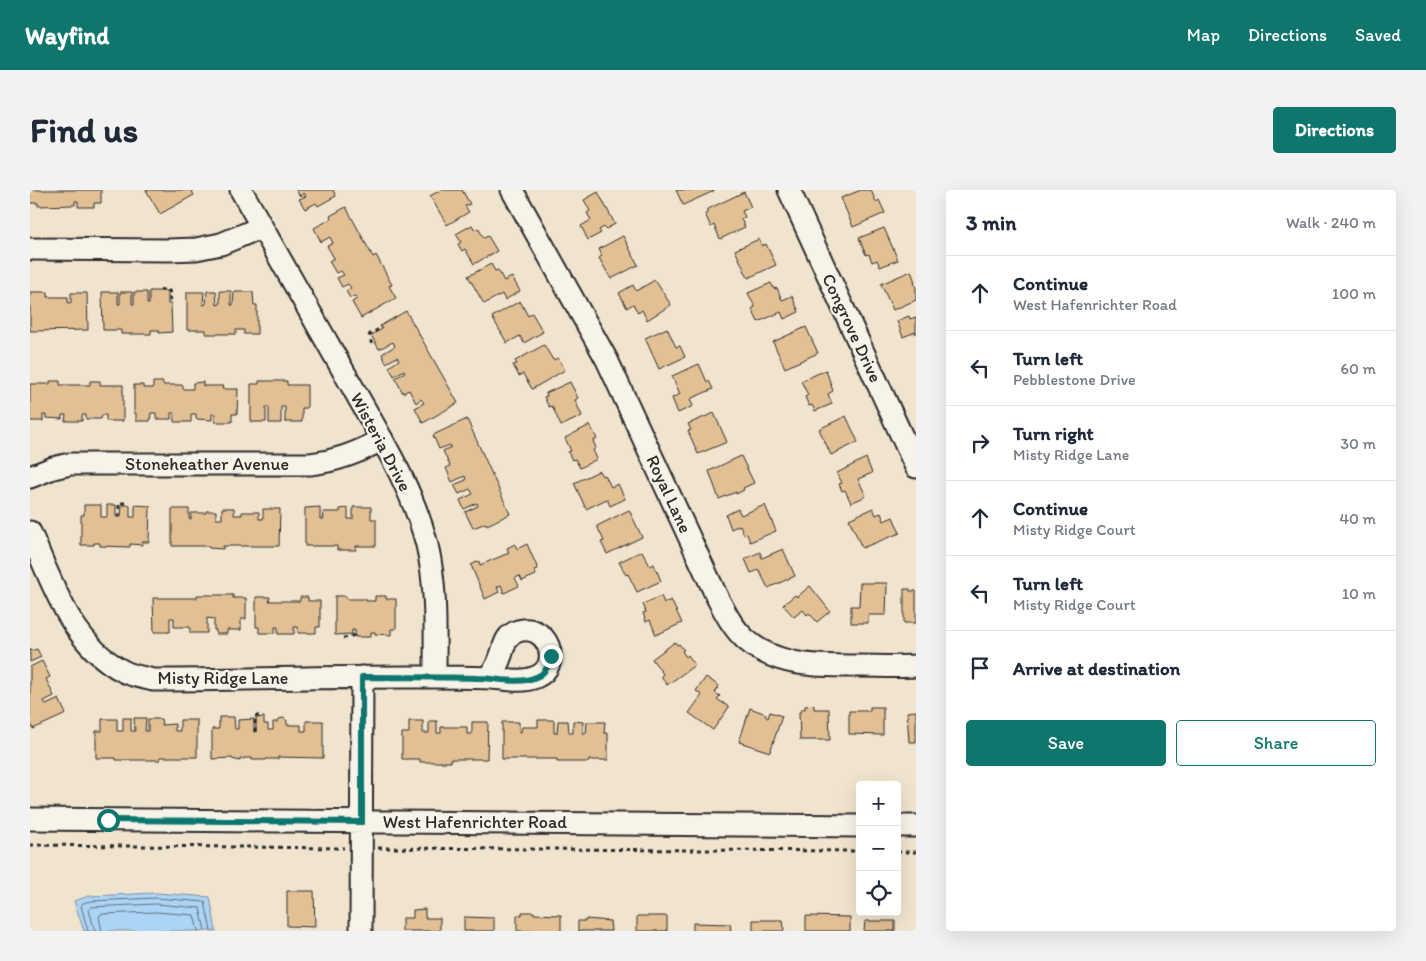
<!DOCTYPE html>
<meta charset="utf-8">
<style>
:root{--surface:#fff;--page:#f2f2f3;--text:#1f2937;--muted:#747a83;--line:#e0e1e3;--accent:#0f766e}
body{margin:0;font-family:Itim,sans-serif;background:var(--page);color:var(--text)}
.controls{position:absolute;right:15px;bottom:15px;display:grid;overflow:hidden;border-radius:5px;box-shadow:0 5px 20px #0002}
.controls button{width:45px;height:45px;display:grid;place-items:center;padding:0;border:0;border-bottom:1px solid var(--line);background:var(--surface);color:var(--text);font:25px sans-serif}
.stop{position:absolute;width:15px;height:15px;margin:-11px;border:4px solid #0f766e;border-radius:50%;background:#fff}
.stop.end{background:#0f766e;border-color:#fff;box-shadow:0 1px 5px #0008}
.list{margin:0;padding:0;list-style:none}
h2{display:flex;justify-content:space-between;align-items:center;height:65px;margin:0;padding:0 20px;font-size:21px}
h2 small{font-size:16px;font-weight:400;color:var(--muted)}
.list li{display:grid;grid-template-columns:32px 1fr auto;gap:15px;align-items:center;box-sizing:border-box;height:75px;padding:0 20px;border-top:1px solid var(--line)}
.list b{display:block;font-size:19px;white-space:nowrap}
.list p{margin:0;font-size:16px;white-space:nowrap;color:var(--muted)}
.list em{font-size:16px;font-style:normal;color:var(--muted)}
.actions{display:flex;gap:10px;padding:15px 20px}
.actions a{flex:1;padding:11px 0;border:1px solid var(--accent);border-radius:5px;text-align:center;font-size:18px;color:var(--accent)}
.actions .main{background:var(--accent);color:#fff}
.icon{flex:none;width:28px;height:28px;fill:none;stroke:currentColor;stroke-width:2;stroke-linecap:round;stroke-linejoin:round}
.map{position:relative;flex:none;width:886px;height:741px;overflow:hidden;border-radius:5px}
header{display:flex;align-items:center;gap:30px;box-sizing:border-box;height:70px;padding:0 25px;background:var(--accent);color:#fff}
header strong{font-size:24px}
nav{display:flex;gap:28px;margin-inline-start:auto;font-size:18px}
.intro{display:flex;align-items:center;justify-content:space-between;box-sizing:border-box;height:120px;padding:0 30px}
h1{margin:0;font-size:35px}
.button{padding:12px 22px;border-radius:5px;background:var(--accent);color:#fff;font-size:18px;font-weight:700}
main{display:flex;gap:30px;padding:0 30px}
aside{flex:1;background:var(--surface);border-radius:5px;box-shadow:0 5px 20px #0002}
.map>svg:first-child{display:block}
.water{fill:#acd4f6;stroke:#7890a5}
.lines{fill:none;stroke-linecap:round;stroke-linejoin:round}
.shore{stroke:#5f6f7c;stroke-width:1}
.building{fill:#e2c094;stroke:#2b2b2b}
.minor-casing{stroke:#2b2b2b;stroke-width:25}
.path{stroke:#2b2b2b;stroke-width:3;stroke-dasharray:4 4;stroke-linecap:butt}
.minor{stroke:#f7f3e8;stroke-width:21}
.route{stroke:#0f766e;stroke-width:6}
.labels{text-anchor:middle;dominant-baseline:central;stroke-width:4.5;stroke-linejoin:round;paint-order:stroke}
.street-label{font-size:18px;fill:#2b2b2b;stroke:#f7f3e8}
</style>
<header>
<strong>Wayfind</strong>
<nav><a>Map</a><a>Directions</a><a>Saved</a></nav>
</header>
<div class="intro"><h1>Find us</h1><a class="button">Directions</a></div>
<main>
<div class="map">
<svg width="886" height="741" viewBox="0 0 886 741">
<rect width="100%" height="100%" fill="#f1e4cf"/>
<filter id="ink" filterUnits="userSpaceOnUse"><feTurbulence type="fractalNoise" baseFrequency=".02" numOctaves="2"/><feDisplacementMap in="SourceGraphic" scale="10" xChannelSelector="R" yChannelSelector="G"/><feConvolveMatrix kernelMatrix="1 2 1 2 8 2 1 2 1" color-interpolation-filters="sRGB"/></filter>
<g filter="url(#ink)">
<!-- water -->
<path class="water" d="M126,703L180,707L186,741H54L44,711L59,706Z"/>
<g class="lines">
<!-- shore -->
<path class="shore" d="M58,741L51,716L53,713L61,711L126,708L175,712L181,741
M65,741L59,720L61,717L126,714L170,718L175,741
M72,741L69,727L71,724L126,722L164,725L168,741"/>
</g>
<!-- building -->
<path class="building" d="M0,0H71V13H64V17H48V11H45V15L8,16V13H0Z
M116,0H161L164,5L130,24Z
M266,0H303L306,6L288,16L286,13L275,19L269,9L276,6L274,3L270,6Z
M411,0H432L440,14L435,16L439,22L417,35L400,6Z
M646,0H683L684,1L653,15Z
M831,0H841L846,12L849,10L855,23L823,37L811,8Z
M568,2L585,34L576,39L574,37L569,40L571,43L558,50L551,36L561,30L557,23L560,21L554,10Z
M714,2L721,17L712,21L715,27L711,29L715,37L690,49L684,35L681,37L675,24L678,23L676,20Z
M316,17L343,67L346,65L362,95L359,96L366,108L331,128L322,112L327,109L325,106L320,108L316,101L321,98L318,94L312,97L307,88L314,85L311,81L306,83L299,71L304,68L297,56L303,53L300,47L291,52L284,38L301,29L300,26Z
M442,35L445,40L448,38L454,48L458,46L467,61L444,74L435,59L432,61L428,54L431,52L426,44Z
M854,38L868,70L850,77L847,70L842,72L839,64L836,65L829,48Z
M593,46L608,75L581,89L569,68L572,66L569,59Z
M729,49L732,56L736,54L746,75L718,88L705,60Z
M461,74L465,81L468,80L474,91L482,87L490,101L475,110L472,104L454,114L438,86Z
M881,81L885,92H884L886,98V110L863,120L851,94Z
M625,90L641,115L617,130L612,120L608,123L603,114L597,118L589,103L603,95L606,101Z
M741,93L744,99L747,98L752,110L762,106L769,122L754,129L751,122L728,132L722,119L725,117L718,103Z
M119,101H138V114H141L142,142L129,143V140H121V144H91V140H73L72,102H88V114H90V102H102V114H104V102H117V114H119Z
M177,101H186L187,115L190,114V101H201V115H203L204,102H223L224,115H227V144H214V140H206V144H176V140H157V102H174L173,115L176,114Z
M0,102H18V107H38V113H41V103H57L58,140L0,141Z
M490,111L498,126L502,123L513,142L494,153L490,146L477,153L462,127Z
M376,121L428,213L393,233L385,218L394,213L391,209L386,213L379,200L373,203L365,188L375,182L374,180L364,186L359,177L369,170L367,167L356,173L352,164L365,156L363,152L349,159L341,145L352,139L350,136Z
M879,126L880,129L886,127V144L885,142L873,147L867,131Z
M776,137L788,163L755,178L743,152Z
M637,138L646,157L650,156L655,167L629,179L615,148Z
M514,155L523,170L528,168L535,180L502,199L493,184L489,186L483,175L487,174L485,171Z
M669,174L677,192L679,191L683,199L660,209L663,216L648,223L642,208L650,204L642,186Z
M796,180L803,201L798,204L802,214L785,221L782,215L779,216L775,207L778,205L771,191Z
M20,191H30V195H60V191H70V195H93V231H76V225H72L71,229H56V225H52V231H35L36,225H32V229L16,228V225H13V231H0V194H20Z
M229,191H257V195H277V218H272V232H255V217H251V233H239V217H236V232H221V194H229Z
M123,192H133V195H153V199H163V193L173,192V196H193L192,199H208L207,224H202V232H185V224H182V230L166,229V224H161V232H144V223H141V229H126V223H121L120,231H106V223H104V195H113V198H123Z
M540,192L548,208L545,210L552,226L531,236L522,216L519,217L514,207L517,206L516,203Z
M684,223L697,252L668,264L658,241L661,240L658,234Z
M816,226L828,252L801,265L789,239Z
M437,229L480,324L457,335L456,333L443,338L435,322L448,316L447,313L434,319L430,310L443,304L440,299L429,304L424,295L436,290L435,286L422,292L416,278L420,276L413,261L421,257L420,255L409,259L403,245Z
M560,235L567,249L563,251L566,258L563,260L567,269L550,278L545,269L542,270L538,262L541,261L535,248Z
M711,266L724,293L713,298L714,300L706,304V302L689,309L679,281Z
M836,268L842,283L828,289L836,306L821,313L815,300L812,301L809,294L812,293L807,283Z
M569,281L572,286L575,285L581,297L588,294L595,309L580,316L577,309L556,319L544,293Z
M54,315H71V327H77V315H86V327H91L92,315H100V327H105V315L120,316L119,352H112V355L100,354V357L70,356V353H64V355H51V325H54Z
M735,315L746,341L720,352L717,344L714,345L710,335L701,339L696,325L708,319L711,325Z
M290,317V329H294L293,322H310V319L318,318V329H323V317H341V329H346V356H326V360H307V356H275V318Z
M192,318H204V325H212V322H229V329H233V319H250L249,356H193V359L179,358L178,356H142V319H159V329H161V323H176V321H186V329H192Z
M843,318L846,325L851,323L854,331L863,327L870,343L832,358L819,329Z
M599,320L612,347L577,364L571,352L574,351L567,336Z
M485,354L487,359L497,354L508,379L504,380L506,385L492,391L490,386L485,388L489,396L474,403L471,395L467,397L469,402L455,409L441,375L449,371L450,375L479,363L477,358Z
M753,359L765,386L738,398L729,380L721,383L715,369L730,362L732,368Z
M612,361L620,376L624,374L631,391L607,402L598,384L596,385L589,372Z
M830,393H857L856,425H838V433H821V416H829Z
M780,396L800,421L787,432L779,423L777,425L773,420L764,427L753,415L765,405L767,407Z
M874,399H880V401H886V433H874Z
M167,405H203V408H216V429H211V440H197V444H186V440H184V429L177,428V443H160V437H144V428H140V442H124L123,408H167Z
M305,406H316V409H336V411H345V406H356V409H366V439H361V445L345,444V442H341V447H325V440H322V444L305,445Z
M631,406L634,413L641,410L652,433L626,445L620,430L616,432L613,423L616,422L613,414Z
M226,407H240L239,411H270V407H278V411H290V437H286V443H268V437H264V444H248V437H245V443H229V437H226Z
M645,452L647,455L649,454L654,460L652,461L656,467L658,465L665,475L637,495L631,486L633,484L622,469Z
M0,459L1,461L7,459L11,467L0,472Z
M12,471L20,487L16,489L24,506L14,511L16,515L29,509L36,524L3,539L0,532V477Z
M676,487L689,496L685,503L690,506L687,509L699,517L683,540L659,523L672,505L666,501Z
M784,515V519H799L800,550H770L769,522H771V519H775V516Z
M840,517H853V545L819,544V521H840Z
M720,518L736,524L735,526L738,528L740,522L752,526L740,562L709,552Z
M886,521V552H879L877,522Z
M189,527H204L205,539H208V530L224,529V542H226V528L234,527V534H238V540H243V532H247L249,529L254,528L257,531V535H271V541H276V531H293V568L248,567V569H236V570H222V568H214V569H210V571L202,569V568L182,569V539H189Z
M93,528H101V541H105L104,528H116L115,541H118V529H131L132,535L145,534V541H150V530H167V567H130V570H86V568H66V541H72V529H87V541H93Z
M508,530H524V543H527L528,531H538L539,543H543V531L553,532V543H556L557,532H575L574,543H578V570H559V572H527V569H472V532H489V542H491L492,537H508Z
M379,531H393V543H399V531H407V543H411V537H437V544H442V532H458L457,569H421V572H390V569H372V543H379Z
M257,701H284L285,737L257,736Z
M395,719V728H410V741H372V728H383V720Z
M492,722H504V724L531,725V741H487V725H492Z
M607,726H637V741H607Z
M776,726L820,727V741H776Z
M434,727L464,728V741H434Z
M556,729L580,731L581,741H548V731H556Z
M723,730H753L754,739L753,741H723Z
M835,731H865V741H834Z
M663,733L700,734L701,741H663Z"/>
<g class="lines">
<defs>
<path id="minor" d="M211,0C248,66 286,132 323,198C351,248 383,299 397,355C407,397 405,443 405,487
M482,0L577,170L687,407C695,422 702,437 715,449C746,477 788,476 828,476C847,476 867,477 886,476
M759,0L886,277
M0,59L139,60L166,59L191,54L232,37
M0,287L23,278L40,274H280C306,271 329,263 352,249
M0,342C22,392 41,454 93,481C101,486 113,487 123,490C216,490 310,486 404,487C423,487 442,487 461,488C475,489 492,493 506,487C534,475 517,432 488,441C474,446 475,456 470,468C468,475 463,481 460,488
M0,629L830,636
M867,636H886
M331,741L332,487"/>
</defs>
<!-- minor casing -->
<use href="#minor" class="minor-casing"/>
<!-- path -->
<path class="path" d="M130,100H138L140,102V114
M342,154L339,147L340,144L351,138
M89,327V313H95
M313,448L320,447L324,445V440
M225,542V526H231
M0,655L314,658
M348,658L830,661
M867,662H886"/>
<!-- minor -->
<use href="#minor" class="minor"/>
</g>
</g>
<g class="lines" filter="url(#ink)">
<!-- route -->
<path class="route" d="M78,630L332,632V487C371,487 410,487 448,488C466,488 489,495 506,487C515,484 519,476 521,466"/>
</g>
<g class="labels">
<!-- street labels -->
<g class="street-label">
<text transform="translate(822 138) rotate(65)">Congrove Drive</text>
<text transform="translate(351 252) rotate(62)">Wisteria Drive</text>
<text x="177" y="274">Stoneheather Avenue</text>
<text transform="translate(639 304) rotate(65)">Royal Lane</text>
<text x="193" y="488">Misty Ridge Lane</text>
<text x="445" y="632">West Hafenrichter Road</text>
</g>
</g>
</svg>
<div class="controls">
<button>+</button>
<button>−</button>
<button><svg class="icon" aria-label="locate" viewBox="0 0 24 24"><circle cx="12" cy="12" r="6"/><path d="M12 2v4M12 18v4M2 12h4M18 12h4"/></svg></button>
</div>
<div class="stop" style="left:78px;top:630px"></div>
<div class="stop end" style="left:521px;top:466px"></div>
</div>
<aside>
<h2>3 min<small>Walk · 240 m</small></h2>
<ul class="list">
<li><svg class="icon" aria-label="ahead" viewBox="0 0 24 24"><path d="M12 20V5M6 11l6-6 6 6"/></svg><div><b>Continue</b><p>West Hafenrichter Road</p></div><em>100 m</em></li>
<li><svg class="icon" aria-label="left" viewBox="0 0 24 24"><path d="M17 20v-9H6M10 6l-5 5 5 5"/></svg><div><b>Turn left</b><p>Pebblestone Drive</p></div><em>60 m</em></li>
<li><svg class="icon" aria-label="right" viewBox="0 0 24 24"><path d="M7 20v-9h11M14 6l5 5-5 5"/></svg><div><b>Turn right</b><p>Misty Ridge Lane</p></div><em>30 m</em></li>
<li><svg class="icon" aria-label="ahead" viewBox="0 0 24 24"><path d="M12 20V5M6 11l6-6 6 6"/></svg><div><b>Continue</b><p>Misty Ridge Court</p></div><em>40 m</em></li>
<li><svg class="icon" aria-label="left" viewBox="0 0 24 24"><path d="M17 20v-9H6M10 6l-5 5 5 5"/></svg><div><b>Turn left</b><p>Misty Ridge Court</p></div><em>10 m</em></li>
<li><svg class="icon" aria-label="arrive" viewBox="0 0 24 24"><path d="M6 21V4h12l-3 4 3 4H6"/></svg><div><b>Arrive at destination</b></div></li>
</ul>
<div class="actions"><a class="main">Save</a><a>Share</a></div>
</aside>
</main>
